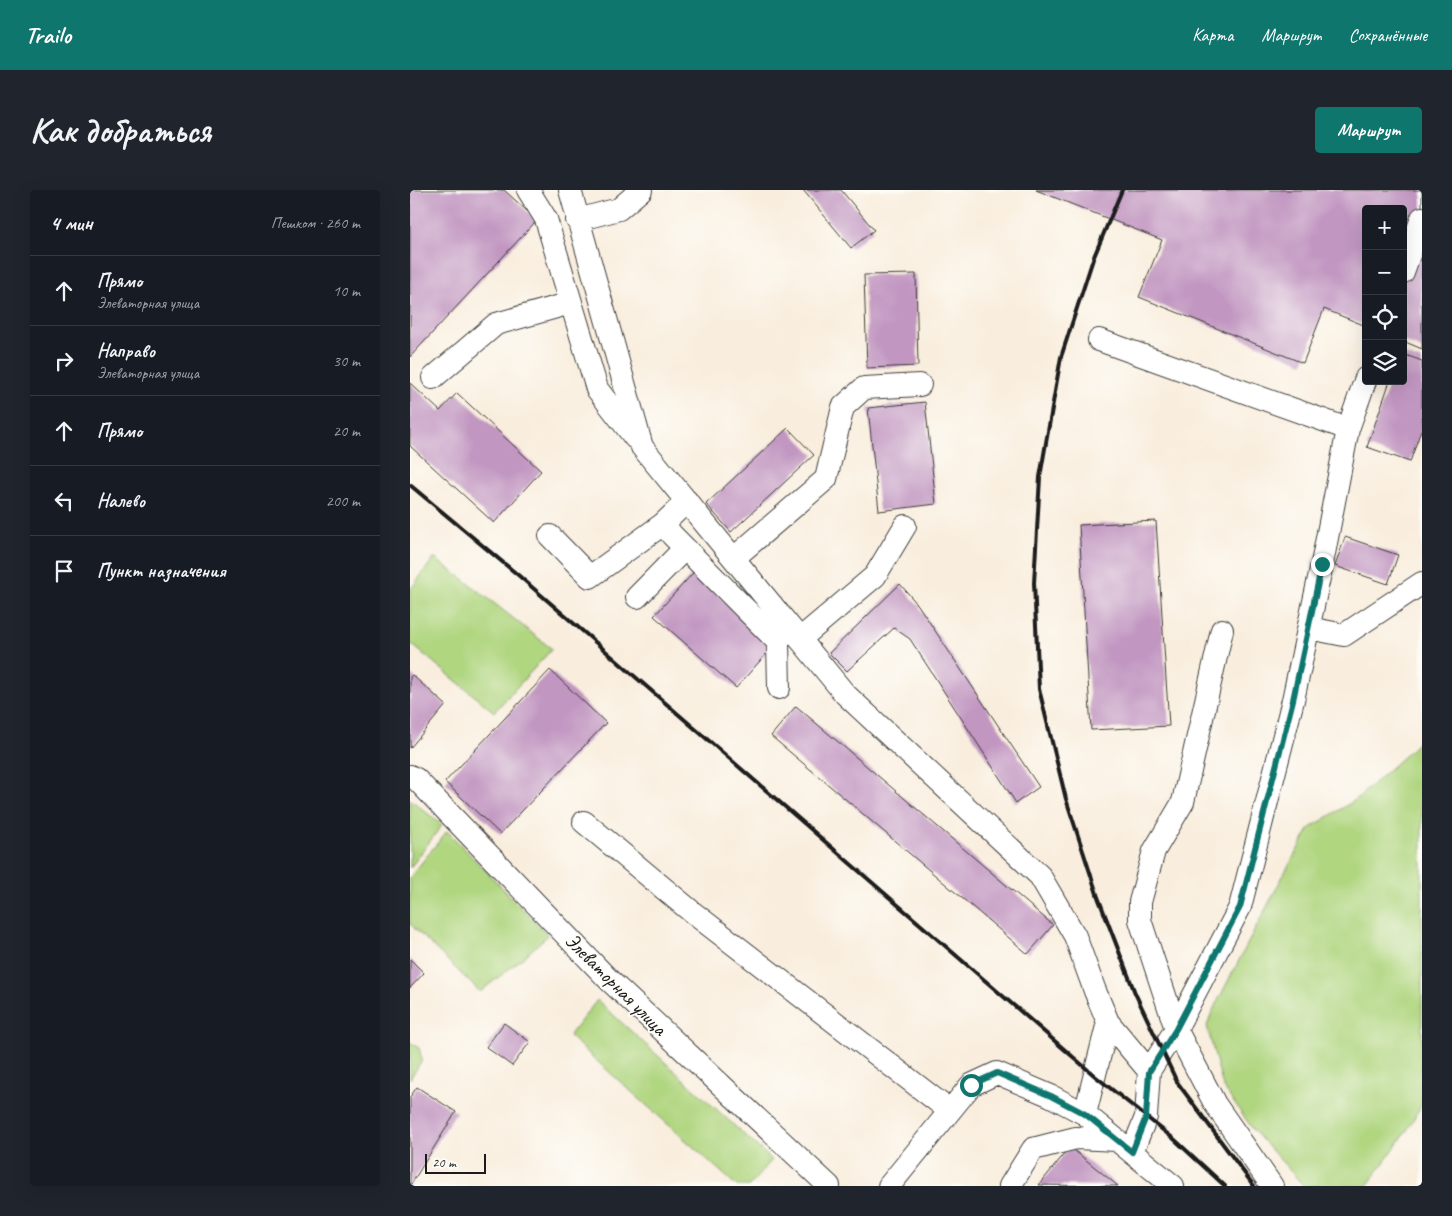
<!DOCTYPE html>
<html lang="ru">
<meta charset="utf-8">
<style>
:root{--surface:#171b24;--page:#20242c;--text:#f1f3f6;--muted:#9ea1a6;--line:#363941;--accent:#0f766e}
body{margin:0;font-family:Caveat,sans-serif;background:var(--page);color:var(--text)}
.controls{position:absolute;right:15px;top:15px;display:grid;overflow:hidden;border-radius:5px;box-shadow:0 5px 20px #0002}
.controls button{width:45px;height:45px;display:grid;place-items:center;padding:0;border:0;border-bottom:1px solid var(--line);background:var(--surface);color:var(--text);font:25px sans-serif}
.scale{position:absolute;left:15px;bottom:12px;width:61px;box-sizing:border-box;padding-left:5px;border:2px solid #1c1c1c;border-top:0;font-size:14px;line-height:18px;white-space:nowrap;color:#1c1c1c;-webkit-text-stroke:4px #fdfcf7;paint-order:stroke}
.stop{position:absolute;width:15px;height:15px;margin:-11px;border:4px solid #0f766e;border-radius:50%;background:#fff}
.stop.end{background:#0f766e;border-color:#fff;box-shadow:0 1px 5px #0008}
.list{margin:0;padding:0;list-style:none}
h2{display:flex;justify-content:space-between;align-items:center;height:65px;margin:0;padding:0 20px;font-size:21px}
h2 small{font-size:16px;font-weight:400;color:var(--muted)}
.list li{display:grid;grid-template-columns:32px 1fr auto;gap:15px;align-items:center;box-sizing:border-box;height:70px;padding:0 20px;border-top:1px solid var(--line)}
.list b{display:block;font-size:19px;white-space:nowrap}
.list p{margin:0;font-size:16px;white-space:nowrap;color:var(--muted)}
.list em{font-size:16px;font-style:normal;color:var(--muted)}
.icon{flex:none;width:28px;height:28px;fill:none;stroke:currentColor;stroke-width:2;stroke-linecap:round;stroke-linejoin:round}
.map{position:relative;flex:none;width:1012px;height:996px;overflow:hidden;border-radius:5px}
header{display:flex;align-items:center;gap:30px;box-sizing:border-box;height:70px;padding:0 25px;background:var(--accent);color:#fff}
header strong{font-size:24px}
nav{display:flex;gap:28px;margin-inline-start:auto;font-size:18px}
.intro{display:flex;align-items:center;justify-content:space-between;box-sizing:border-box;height:120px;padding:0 30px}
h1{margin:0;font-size:35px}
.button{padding:12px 22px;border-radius:5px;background:var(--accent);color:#fff;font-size:18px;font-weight:700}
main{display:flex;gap:30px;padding:0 30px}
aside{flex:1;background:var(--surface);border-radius:5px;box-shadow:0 5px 20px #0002}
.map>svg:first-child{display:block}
.green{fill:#b0d680;stroke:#66794e}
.building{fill:#c196c1}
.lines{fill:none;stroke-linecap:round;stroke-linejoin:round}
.minor-casing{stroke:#3d3c39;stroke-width:24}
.minor{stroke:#fff;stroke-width:22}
.rail{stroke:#1c1c1c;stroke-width:4}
.route{stroke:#0f766e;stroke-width:6}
.labels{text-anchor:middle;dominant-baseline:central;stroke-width:4;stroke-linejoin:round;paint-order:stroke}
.street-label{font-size:21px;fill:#1c1c1c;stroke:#fdfcf7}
</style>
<header>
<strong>Trailo</strong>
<nav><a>Карта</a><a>Маршрут</a><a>Сохранённые</a></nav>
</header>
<div class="intro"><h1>Как добраться</h1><a class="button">Маршрут</a></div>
<main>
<aside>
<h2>4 мин<small>Пешком · 260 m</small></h2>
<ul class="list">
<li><svg class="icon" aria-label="ahead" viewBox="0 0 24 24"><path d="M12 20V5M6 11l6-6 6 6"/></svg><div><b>Прямо</b><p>Элеваторная улица</p></div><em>10 m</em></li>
<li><svg class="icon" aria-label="right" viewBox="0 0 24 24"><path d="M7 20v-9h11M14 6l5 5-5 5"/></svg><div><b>Направо</b><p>Элеваторная улица</p></div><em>30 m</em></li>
<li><svg class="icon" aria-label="ahead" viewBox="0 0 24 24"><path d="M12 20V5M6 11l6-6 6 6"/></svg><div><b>Прямо</b></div><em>20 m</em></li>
<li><svg class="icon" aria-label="left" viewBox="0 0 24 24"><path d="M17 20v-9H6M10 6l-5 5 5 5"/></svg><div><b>Налево</b></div><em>200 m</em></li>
<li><svg class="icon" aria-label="arrive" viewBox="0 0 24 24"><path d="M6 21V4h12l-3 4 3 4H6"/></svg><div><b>Пункт назначения</b></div></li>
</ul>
</aside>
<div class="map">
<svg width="1012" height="996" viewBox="0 0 1012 996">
<rect width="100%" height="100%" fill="#fdfcf7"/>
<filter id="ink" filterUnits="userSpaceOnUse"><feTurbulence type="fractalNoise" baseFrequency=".02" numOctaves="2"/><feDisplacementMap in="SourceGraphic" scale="10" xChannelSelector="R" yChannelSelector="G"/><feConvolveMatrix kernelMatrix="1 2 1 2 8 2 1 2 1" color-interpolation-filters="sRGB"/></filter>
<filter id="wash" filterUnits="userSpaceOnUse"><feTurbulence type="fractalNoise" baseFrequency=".0096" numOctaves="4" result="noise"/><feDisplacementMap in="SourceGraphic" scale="20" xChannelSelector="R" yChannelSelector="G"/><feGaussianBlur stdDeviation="1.12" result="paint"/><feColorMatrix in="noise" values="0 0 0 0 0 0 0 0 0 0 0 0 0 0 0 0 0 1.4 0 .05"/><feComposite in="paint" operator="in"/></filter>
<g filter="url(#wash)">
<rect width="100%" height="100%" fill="#f9eede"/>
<!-- green -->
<path class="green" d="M24,368L56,391L142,459L84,522L0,453V400Z
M1012,548V914L996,942L957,996H894L844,941L813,897L797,836L802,822L875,682L900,638L945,610L995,565Z
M0,609L32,635L0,678Z
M37,641L138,745L115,766L70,802L0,734V687Z
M187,810L362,970L339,996H327L159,846Z
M0,852L9,858L12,870L0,889Z"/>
<g id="blocks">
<!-- building -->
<path class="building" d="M0,0H94L127,30L0,167Z
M393,0H431L464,40L441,58Z
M626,0H1012V159L993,151V19H956V136L914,119L893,173L729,107L752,50Z
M506,84L508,176L457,178L454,85Z
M993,164L1012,171V237L1000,272L957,257L980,191H993Z
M0,193L30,221L47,203L131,281L84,333L0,256Z
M515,212L526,314L469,321L458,218Z
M378,238L404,265L321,342L296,314Z
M746,331L759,536L681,540L669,335Z
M935,347L988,365L978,394L925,376Z
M283,383L364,455L326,498L244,426Z
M490,394L508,415L629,597L606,613L500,449L484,438L437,481L419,463Z
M140,480L196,533L90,644L35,592Z
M2,485L36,515L0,558V487Z
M386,516L643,735L618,764L361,546Z
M0,769L14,783L0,798Z
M94,833L120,852L102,876L76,857Z
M7,897L46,922L0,996V907Z
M660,957L708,996L629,995Z"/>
</g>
</g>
<g filter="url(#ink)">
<use href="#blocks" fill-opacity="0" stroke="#3d3c39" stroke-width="1"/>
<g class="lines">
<defs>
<path id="minor" d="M118,0L136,29L187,199L225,248
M160,0L232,257L435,504L630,686L665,746L685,801L698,832L675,924
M167,30L209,19L231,0
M993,82L1012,28
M689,150L938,239
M23,188L86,134L161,113
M277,311L253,334L262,345L368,452L369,498
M140,346L180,387L253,334
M324,368L416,289L433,217L454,198L510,195
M227,407L275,358
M899,438L934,445L1012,393
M390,449L465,386L495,336
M0,586L6,589L200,791L419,996
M174,632L282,722L540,921
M698,832L739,881
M722,962L736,927L739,881L766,839L730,730V712L744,661L773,612L812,440
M479,996L561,895L587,883L641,906L675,924L763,996
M600,996L623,959L666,948L707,950
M862,996L805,914L766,839L830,717L883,510L912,374L938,239L956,188"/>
</defs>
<!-- minor casing -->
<use href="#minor" class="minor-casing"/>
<!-- minor -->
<use href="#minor" class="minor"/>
<!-- rail -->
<path class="rail" d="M712,0L683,69L651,167L630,287L624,393L629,499L656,609L688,707L725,803L767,892L844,996
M0,295L108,385L685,886L764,949L815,996"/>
</g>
</g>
<g class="lines" filter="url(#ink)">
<!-- route -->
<path class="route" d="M561,895L587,883L641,906L675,924L722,962L736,927L739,882L766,839L830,717L883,510L912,374"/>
</g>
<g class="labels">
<!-- street labels -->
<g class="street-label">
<text transform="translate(206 794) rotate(45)">Элеваторная улица</text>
</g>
</g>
</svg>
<div class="controls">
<button>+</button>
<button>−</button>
<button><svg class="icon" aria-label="locate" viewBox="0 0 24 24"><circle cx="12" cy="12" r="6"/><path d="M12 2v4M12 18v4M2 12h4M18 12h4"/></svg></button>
<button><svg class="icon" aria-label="layers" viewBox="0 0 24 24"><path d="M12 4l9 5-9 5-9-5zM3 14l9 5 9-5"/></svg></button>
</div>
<div class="scale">20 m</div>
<div class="stop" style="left:561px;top:895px"></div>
<div class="stop end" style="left:912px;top:374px"></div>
</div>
</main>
